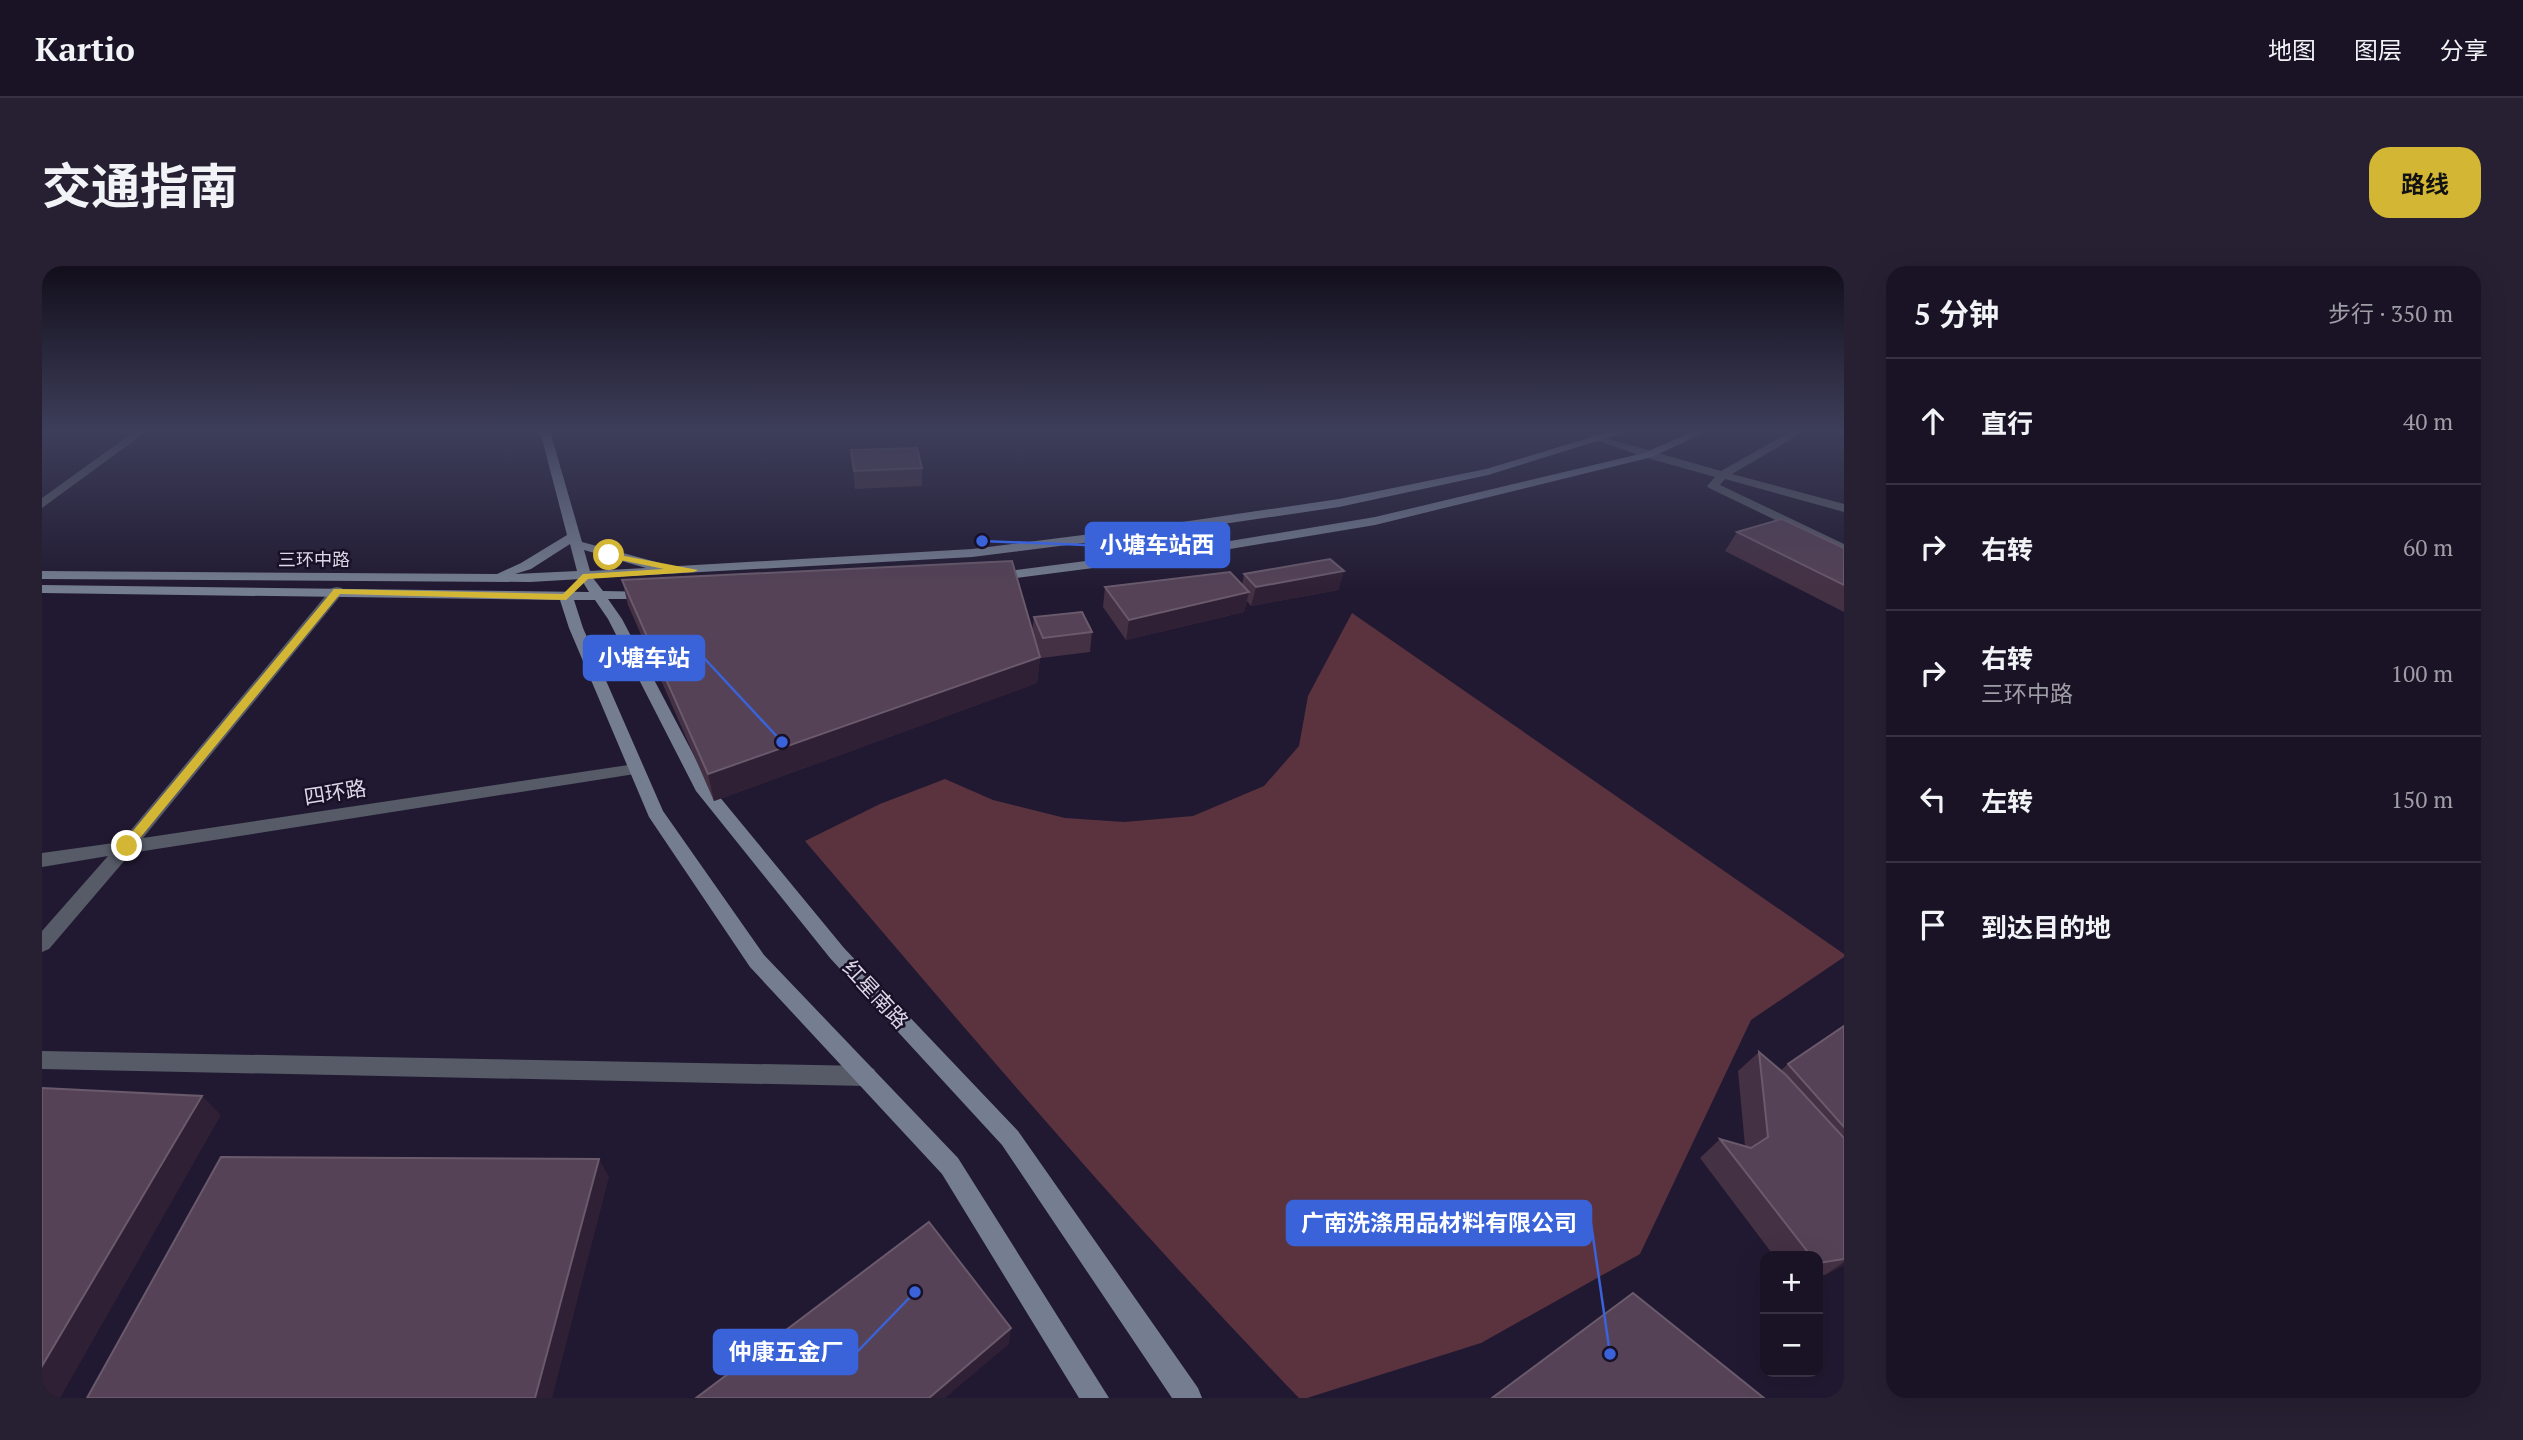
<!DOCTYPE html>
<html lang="zh">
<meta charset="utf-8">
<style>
:root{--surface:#191325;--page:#262032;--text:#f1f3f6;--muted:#9f9ea7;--line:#373242;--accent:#d4b635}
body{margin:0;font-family:"PT Serif","Noto Sans SC",serif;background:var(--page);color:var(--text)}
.controls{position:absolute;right:21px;bottom:21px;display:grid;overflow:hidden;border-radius:14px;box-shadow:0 7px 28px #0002}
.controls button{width:63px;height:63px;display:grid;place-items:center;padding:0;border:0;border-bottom:2px solid var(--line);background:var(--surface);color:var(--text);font:35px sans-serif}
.stop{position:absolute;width:21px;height:21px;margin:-16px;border:5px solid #d4b635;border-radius:50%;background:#fff}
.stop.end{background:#d4b635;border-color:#fff;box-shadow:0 2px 7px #0008}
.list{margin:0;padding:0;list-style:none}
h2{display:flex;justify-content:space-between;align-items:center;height:91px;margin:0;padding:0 28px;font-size:30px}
h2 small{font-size:23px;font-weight:400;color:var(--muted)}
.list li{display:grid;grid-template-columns:46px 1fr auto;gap:21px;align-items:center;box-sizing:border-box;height:126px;padding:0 28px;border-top:2px solid var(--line)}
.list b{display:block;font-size:26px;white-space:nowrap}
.list p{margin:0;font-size:23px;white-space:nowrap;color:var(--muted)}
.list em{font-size:23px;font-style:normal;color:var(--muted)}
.icon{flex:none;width:38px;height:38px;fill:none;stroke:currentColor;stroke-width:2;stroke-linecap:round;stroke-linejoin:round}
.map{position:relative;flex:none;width:1802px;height:1132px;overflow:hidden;border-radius:21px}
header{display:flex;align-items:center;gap:42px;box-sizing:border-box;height:98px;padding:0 35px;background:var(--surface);border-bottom:2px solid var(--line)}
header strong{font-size:33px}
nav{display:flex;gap:38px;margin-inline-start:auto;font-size:24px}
.intro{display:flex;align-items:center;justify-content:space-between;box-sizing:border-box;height:168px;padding:0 42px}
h1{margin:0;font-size:49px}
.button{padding:18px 32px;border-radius:21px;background:var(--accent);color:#111;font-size:24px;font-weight:700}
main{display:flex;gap:42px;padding:0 42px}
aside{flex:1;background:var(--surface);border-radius:21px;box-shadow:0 7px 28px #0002}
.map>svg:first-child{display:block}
.green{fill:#5b333f}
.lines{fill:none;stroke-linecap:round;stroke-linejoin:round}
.minor{fill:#565b67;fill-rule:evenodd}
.secondary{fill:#757e91;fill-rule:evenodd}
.wall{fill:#453144}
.shaded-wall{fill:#302035}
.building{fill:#554256;stroke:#6a5a6c;stroke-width:2}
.route{fill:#d4b635}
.labels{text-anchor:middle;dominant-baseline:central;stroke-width:5;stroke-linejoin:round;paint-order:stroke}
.far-street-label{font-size:18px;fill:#dbd7e7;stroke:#181027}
.street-label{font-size:21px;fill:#dbd7e7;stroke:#181027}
.leader{fill:none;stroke:#3a63da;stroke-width:2.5}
.callout-dot{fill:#3a63da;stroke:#181027;stroke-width:2.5}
.callout{fill:#3a63da;stroke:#3a63da;stroke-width:2.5}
.callout-label{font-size:23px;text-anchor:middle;font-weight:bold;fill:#fff}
</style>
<header>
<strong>Kartio</strong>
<nav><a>地图</a><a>图层</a><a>分享</a></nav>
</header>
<div class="intro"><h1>交通指南</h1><a class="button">路线</a></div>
<main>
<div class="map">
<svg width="1802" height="1132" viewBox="0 0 1802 1132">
<rect width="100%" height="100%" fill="#211931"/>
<!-- green -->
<path class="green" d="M1310,347L1802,688V691L1709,754L1598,988L1439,1077L1265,1132H1257C1084,953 924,764 763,575L838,538L903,513L951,534L1023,552L1082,556L1151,550L1222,520L1257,480L1266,430Z"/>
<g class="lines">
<!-- minor -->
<path class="minor" d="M93,165H105L0,242V232Z
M1750,165H1763L1690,208L1802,238V246L1683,213L1678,219L1802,278V287L1667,222L1665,220L1673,211L1602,191L1554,174L1563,172L1679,205Z
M295,321L300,322V328L101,572L593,498L601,503L593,508L89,587L7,683L0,686V665L66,590L0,601V587L79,576L290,322Z
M0,785L824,800L832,803L835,810L832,817L824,820L0,803Z"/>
<!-- secondary -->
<path class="secondary" d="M498,165H508L540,276L618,297L619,301L930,283L1120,259L1297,233L1444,203L1570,165H1587L1446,209L1297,241L1120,267L930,291L551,312L561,325L610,326V332L605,333H566L580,353L667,518L802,682L976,865L1156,1122L1160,1132H1130L960,879L788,692L654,525L566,353L553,334H532L541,362L621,545L722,689L916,892L1067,1132H1037L900,908L708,701L607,551L527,362L518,334L0,327V319L547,326L539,313L488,316L0,313V305L455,308L479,297L525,269ZM528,278L535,305L473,308L489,303ZM542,284L604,302L548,305Z
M1652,165H1666L1610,191L1333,259L1152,289L951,315L944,311L951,307L1152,281L1333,251L1602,187Z"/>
</g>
<!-- wall -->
<path class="wall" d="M809,184L880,202V220L813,223Z
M1695,266L1802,282V346L1683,285Z
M1302,305L1296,324L1209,340L1205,335L1202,346L1084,374L1061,341L1063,321L1200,319L1202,308Z
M580,314L990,366L992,351L1050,366L1048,386L999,392L995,382L998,391L995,417L672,535L586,339Z
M1802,760V999L1783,1009L1776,1010V990H1732L1658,892L1678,873L1703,880L1696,805L1717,786L1738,805L1746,798Z"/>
<!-- shaded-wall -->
<path class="shaded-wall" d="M1302,305L1296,324L1209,340L1214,321Z
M1207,326L1202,346L1084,374L1087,354Z
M998,391L995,417L672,535L666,508Z
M160,830L179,849L18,1132H0V1100Z
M557,893L567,911L510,1132H493Z
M1802,996V999L1783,1009Z
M969,1062L967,1078L903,1132H887Z"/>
<!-- building -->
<path class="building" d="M875,182L880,202L812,205L809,184Z
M1740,253L1802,282V319L1695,266Z
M1288,293L1302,305L1214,321L1202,308Z
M970,295L998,391L666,508L580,314Z
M1188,306L1207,326L1087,354L1063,321Z
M1040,346L1050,366L1001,372L992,351Z
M1802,760V861L1746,798Z
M1717,786L1744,809L1802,872V993L1776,997V990H1769L1678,873L1709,882L1726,871Z
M0,822L160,830L0,1100Z
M179,891L557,893L493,1132H45Z
M887,956L969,1062L887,1132H654Z
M1591,1027L1722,1132H1450Z"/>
<!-- sky -->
<linearGradient id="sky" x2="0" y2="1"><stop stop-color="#120e1b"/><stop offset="0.51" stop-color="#3d3e5a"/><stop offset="1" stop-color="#3d3e5a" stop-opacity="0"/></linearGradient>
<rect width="1802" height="324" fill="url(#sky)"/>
<!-- route -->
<path class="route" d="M567,287L656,304L652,306L546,313L524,334L298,328L89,583H80V578L292,323L521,328L541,308L622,303L564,291Z"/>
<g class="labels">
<!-- far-street labels -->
<g class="far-street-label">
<text x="272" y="293">三环中路</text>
</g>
<!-- street labels -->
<g class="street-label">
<text transform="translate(293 526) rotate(-9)">四环路</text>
<text transform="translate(834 728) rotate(47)">红星南路</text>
</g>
</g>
<!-- callouts -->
<path class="leader" d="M940 275L1044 279M740 476L662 392M1568 1088L1549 957M873 1026L815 1086"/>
<g class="callout-dot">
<circle cx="940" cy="275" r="7"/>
<circle cx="740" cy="476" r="7"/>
<circle cx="1568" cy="1088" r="7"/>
<circle cx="873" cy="1026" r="7"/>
</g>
<g class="callout">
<rect x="1044" y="257" width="143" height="44" rx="7"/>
<rect x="542" y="370" width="120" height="44" rx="7"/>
<rect x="1245" y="935" width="304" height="44" rx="7"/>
<rect x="672" y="1064" width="143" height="44" rx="7"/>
</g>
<g class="callout-label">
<text x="1115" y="287">小塘车站西</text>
<text x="602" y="400">小塘车站</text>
<text x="1397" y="965">广南洗涤用品材料有限公司</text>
<text x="744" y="1094">仲康五金厂</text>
</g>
</svg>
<div class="controls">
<button>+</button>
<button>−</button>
</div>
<div class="stop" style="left:567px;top:289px"></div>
<div class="stop end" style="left:85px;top:580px"></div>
</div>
<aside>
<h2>5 分钟<small>步行 · 350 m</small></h2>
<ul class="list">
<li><svg class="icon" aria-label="ahead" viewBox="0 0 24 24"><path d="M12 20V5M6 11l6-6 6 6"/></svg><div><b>直行</b></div><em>40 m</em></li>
<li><svg class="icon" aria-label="right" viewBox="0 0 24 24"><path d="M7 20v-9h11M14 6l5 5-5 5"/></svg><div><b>右转</b></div><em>60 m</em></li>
<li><svg class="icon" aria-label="right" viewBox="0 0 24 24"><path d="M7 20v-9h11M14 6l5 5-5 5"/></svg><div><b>右转</b><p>三环中路</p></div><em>100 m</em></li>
<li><svg class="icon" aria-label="left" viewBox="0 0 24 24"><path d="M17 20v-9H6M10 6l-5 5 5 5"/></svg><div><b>左转</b></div><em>150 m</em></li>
<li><svg class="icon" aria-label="arrive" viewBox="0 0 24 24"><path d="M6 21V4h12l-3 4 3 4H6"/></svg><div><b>到达目的地</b></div></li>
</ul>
</aside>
</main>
